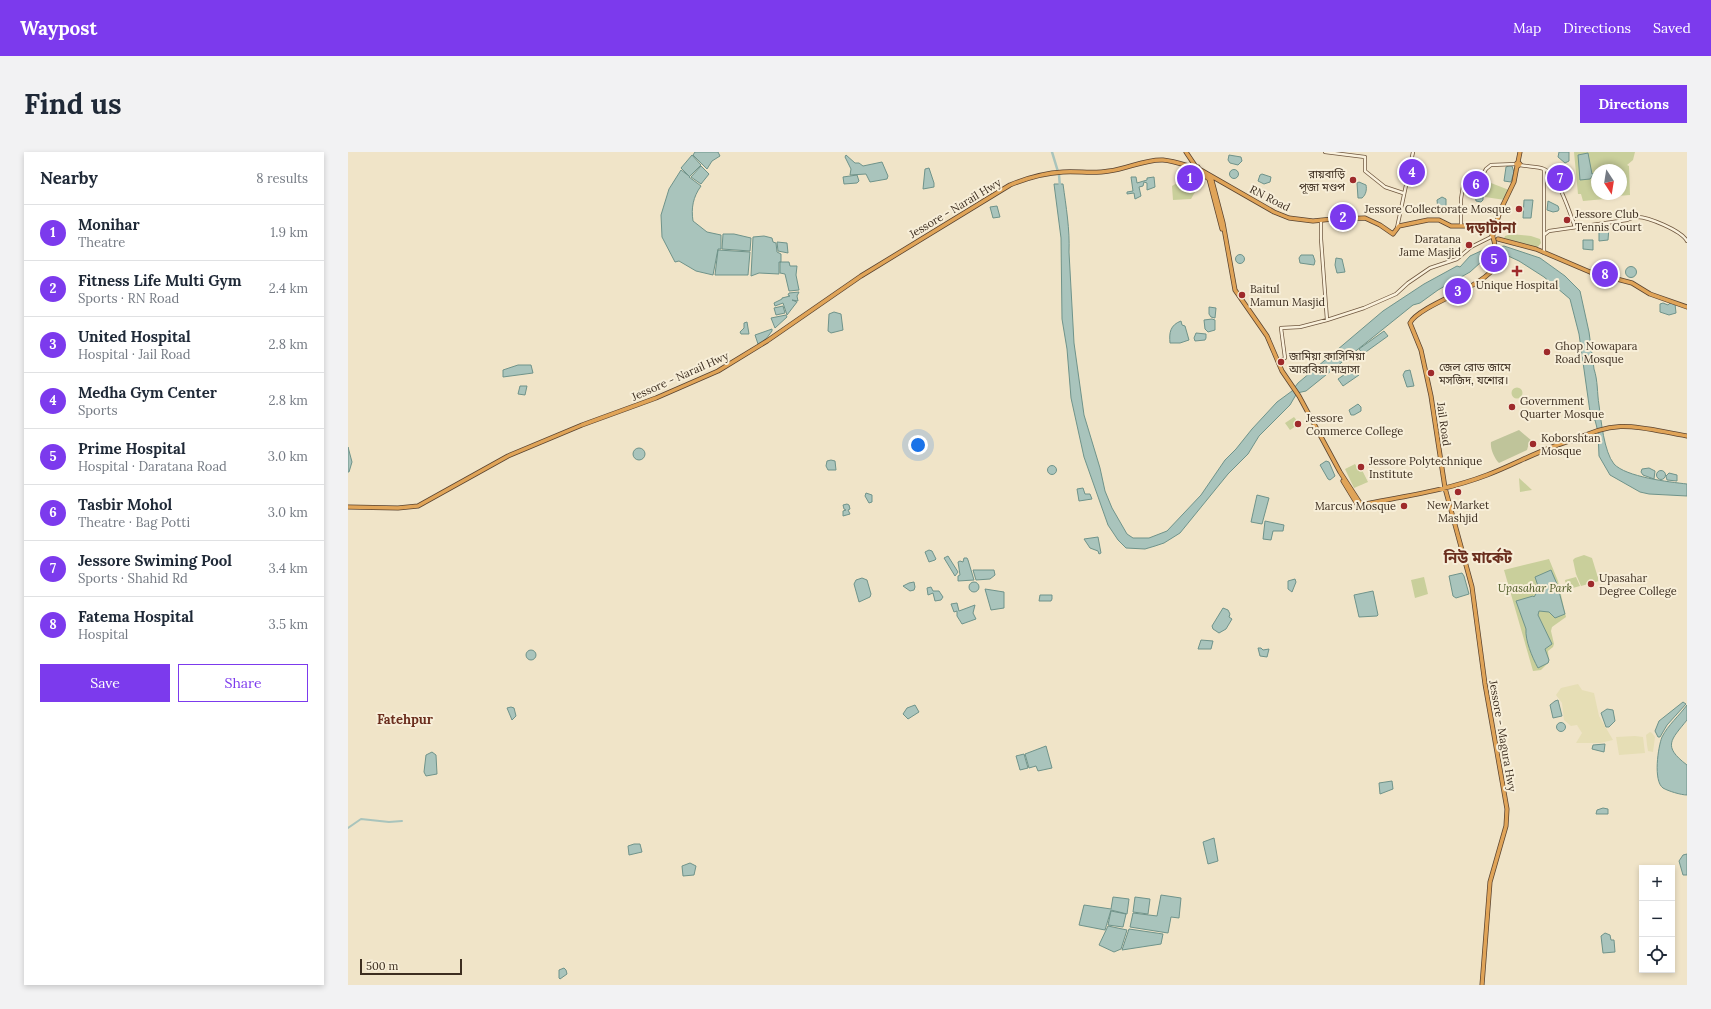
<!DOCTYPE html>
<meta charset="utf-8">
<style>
:root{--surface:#fff;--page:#f2f2f3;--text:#1f2937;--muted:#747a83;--line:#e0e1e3;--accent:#7c3aed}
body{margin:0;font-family:Lora,"Noto Sans Bengali",serif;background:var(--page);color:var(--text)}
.controls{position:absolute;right:12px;bottom:12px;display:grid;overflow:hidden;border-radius:0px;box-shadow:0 2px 6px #0003}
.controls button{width:36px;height:36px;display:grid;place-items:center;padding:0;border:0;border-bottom:1px solid var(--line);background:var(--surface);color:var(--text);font:20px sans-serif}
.compass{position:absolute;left:1243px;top:12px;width:36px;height:36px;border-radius:50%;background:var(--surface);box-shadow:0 2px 6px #0003;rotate:168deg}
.scale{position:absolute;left:12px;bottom:10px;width:102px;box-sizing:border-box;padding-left:4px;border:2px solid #3d2e20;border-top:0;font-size:11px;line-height:14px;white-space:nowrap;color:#3d2e20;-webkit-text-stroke:3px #f7eed8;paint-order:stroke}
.you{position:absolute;left:570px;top:293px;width:14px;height:14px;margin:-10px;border:3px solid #fff;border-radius:50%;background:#1a73e8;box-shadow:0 0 0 6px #1a73e833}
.badge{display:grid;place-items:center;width:26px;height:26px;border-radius:50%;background:var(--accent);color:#fff;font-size:13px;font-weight:700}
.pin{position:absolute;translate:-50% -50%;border:2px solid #fff;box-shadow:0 1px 4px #0006}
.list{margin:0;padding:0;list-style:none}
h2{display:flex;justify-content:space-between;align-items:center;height:52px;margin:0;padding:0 16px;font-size:17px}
h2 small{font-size:13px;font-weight:400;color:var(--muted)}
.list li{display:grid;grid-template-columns:26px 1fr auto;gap:12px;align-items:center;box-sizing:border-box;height:56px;padding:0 16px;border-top:1px solid var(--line)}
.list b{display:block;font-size:15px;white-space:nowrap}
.list p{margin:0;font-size:13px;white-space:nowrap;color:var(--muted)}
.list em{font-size:13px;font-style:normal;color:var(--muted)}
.actions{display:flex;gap:8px;padding:12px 16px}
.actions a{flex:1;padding:9px 0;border:1px solid var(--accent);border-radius:0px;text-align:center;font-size:14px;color:var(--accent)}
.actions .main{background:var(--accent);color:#fff}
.icon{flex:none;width:22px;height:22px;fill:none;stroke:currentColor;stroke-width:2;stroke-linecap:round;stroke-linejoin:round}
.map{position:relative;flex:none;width:1339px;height:833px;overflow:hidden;border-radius:0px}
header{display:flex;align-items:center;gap:24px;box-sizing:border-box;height:56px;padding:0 20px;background:var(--accent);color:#fff}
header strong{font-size:19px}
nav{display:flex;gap:22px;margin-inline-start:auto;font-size:14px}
.intro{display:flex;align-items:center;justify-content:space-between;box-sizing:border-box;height:96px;padding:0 24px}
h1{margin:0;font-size:28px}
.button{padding:10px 18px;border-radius:0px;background:var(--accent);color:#fff;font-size:14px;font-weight:700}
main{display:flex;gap:24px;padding:0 24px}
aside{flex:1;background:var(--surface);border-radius:0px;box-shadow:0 2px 6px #0003}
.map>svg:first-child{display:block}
.farmland{fill:#e6deb5}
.green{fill:#c9cf9b}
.cemetery{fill:#bfc49a}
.water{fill:#a9c4bc;stroke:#6f938a}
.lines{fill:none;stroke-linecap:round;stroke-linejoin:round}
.canal{stroke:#a9c4bc;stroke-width:2}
.river{stroke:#a9c4bc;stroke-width:2.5}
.secondary-casing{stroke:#6f573f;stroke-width:4}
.highway-casing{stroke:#5b4430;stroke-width:5}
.secondary{stroke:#faf1dc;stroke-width:2.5}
.highway{stroke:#e0a458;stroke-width:3.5}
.poi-dot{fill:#9e2a2b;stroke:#f7eed8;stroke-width:1.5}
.labels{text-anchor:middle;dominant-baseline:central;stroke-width:4;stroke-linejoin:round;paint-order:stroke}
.poi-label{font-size:11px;fill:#3d2e20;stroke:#f7eed8;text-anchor:start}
.street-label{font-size:11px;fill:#3d2e20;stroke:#f7eed8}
.park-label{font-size:11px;font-style:italic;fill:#4d5a26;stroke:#f7eed8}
.quarter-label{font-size:13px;font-weight:bold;fill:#6b2e1e;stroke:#f7eed8}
.district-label{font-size:15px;font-weight:bold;fill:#6b2e1e;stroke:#f7eed8}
</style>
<header>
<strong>Waypost</strong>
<nav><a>Map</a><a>Directions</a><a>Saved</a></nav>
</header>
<div class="intro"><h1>Find us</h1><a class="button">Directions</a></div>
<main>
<aside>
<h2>Nearby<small>8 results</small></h2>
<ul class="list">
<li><span class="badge">1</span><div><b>Monihar</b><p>Theatre</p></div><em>1.9 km</em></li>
<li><span class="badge">2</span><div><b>Fitness Life Multi Gym</b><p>Sports · RN Road</p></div><em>2.4 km</em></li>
<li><span class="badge">3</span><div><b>United Hospital</b><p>Hospital · Jail Road</p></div><em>2.8 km</em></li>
<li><span class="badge">4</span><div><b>Medha Gym Center</b><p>Sports</p></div><em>2.8 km</em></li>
<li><span class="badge">5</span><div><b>Prime Hospital</b><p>Hospital · Daratana Road</p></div><em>3.0 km</em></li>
<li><span class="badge">6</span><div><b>Tasbir Mohol</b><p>Theatre · Bag Potti</p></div><em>3.0 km</em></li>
<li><span class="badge">7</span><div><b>Jessore Swiming Pool</b><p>Sports · Shahid Rd</p></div><em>3.4 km</em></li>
<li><span class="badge">8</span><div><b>Fatema Hospital</b><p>Hospital</p></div><em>3.5 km</em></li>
</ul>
<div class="actions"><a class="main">Save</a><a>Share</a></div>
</aside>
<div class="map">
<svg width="1339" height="833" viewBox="0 0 1339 833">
<rect width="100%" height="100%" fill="#f0e4c8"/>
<!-- farmland -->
<path class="farmland" d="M1230,532L1234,538L1246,541L1251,564L1265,588L1252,591H1228L1234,581L1229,573L1223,574L1216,568L1214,551L1208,543L1213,536Z
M1302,580L1304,581L1307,585L1305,600L1300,599L1299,593L1298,583Z
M1287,584L1295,585L1297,601L1271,603L1268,585Z"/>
<!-- green -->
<path class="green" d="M1226,0H1287L1285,8L1279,13L1281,14L1282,43L1269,44V42H1273V18H1268L1270,15L1263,16H1267V18H1249V42H1268V46L1235,49L1233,42H1230Z
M829,31L838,33L847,40L843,47L825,48L824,34Z
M1143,31L1161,38L1157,48L1137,45V33L1143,34Z
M1163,82L1183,84L1192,87L1193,91L1189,96L1156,86L1157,84Z
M1163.5 241a5.5 5.5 0 1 1 11 0a5.5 5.5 0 1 1-11 0Z
M946,265L950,270L947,272L948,274L942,278L937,271Z
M1007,312L1010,317L1013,316L1020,330L1006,336L997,317Z
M1171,326L1184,338L1172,340Z
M1236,403L1244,406L1251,429L1233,434L1228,422L1225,408L1227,406Z
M1201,407L1210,429L1218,465L1204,475L1203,479L1206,492L1205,495L1200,499L1201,510L1193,518L1185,519L1156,418Z
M1076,425L1080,442L1067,446L1063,428Z
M1228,425L1232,434L1221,437V434L1218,435L1217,428Z"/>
<!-- cemetery -->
<path class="cemetery" d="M1171,278L1184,289L1181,291L1179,298L1151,311C1146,306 1142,296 1143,290Z"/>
<!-- water -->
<path class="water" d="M347,0H370L372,4L364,9L359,17L345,3Z
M1211,0H1221V9L1217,11L1210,5Z
M1240,1L1244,22L1249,21V23H1245L1242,27L1232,28L1230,3Z
M344,3L353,13L341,25L353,34C345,45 343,56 345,69L359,80L373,83V97H370L365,123L348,119L331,109L327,110L314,85L313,63L321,37L333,18L341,24L333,16Z
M498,3L507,11H511L515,14L534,10L540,24L539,27L522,30L518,22L502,23L503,17L497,5Z
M881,3L893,5L894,9L890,13L882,11L880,8Z
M353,14L361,22L353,32L343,25Z
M1161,14H1164L1166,20L1163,30L1156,29L1158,15Z
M581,16L586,31V35L575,37L577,17Z
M881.5 22a4.5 4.5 0 1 1 9 0a4.5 4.5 0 1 1-9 0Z
M1211,19L1216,27V29L1211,31L1206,22Z
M914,22L923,25L922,30L916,32L910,29L912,23Z
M509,23L511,29L509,31L496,32L495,25Z
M783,25H788L789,31L799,28V26L806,25L807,35L799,38V31L796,30L795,34L791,35L793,44L787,47L786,41L779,42V40L785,39Z
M1011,30L1018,33C1019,37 1018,43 1014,46H1010L1009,31Z
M706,32H715C718,54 722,78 721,100L726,191L736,263L752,316L757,339L764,356L779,382L785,386H801L819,379L853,343L877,308L888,297L904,277L929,250L944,239L950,231L1035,159L1076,132L1109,114L1112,115L1122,104L1133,99L1156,94L1192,106L1217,124L1232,139L1241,180L1246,217C1250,229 1249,241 1251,253C1253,268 1256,300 1266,312C1278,325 1321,330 1339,332V344L1301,342L1292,340L1262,323L1251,304L1250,280L1247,268L1243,267L1231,182L1222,147L1196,125L1171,109L1158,103L1143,101L1122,120L1090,138L1072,151L1065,153L958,239L949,241L942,253L911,284L900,302L880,322L832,381L816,391L807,394L797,397L778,396L770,388L760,373L736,305L723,246L719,197L714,167L713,86Z
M1129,35L1135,37V48L1133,50L1128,49L1127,40Z
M1094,45L1098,47V60L1090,58L1089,48Z
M1176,48H1185L1183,66H1175Z
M1200,49L1210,54L1211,57L1210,59L1205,60L1199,58Z
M649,54L652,65L645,66L642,55Z
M1261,75L1260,88L1251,89V76Z
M375,82H386L403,86L402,99L374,97Z
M416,84L424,86L425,90L428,91L429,100L433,102V110H431V122L411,121L403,124L405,85Z
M1235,88H1245V98L1235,97Z
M429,90L439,91L440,101L430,99Z
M370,98L402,100L400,123H367Z
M887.5 107a4.5 4.5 0 1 1 9 0a4.5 4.5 0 1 1-9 0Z
M953,103H965L967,109L966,113L952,111L951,106Z
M988,106L994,107L997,120L989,121L987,113Z
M432,110H441L442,114H449L448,123L451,138L441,139L437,122L432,121Z
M1277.5 120a5.5 5.5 0 1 1 11 0a5.5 5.5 0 1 1-11 0Z
M451,140L449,144L450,149L444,148L449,150L439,163L435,151L427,154L426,151L434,147V146L442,144L440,143L441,141Z
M1315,151L1320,153L1322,151L1327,152L1328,161L1321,163L1312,160V152Z
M435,154L437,161L428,163L426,156Z
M861,155L868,156L867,166L863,165L861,162Z
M486,160L493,162L495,178L483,181L480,179L481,162Z
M438,163L439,165L427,176L423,166Z
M864,167L867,168V178L860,180L857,177L856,168Z
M833,169L834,173L837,174L841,188L832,191H822C821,181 822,173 833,169Z
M399,170L401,182H393L392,180L396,176V171Z
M424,177V179L418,187L410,192L407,183Z
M1036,179L1040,184L1015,202L1011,197Z
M848,181L858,182V186L857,188L847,189L846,186Z
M170,213H183L185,221L155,225V218Z
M1006,216L1011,223L995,234L990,227Z
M1062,218L1066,234L1059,235L1055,223L1057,219Z
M172,234H179L177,243L170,242Z
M1010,252L1013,255V259L1006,263H1003L1001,258Z
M0,295L4,310L1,320H0Z
M285 302a6 6 0 1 1 12 0a6 6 0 1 1-12 0Z
M483,308L487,309L488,318H480L478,314L479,309Z
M978,309L981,310L987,324L982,328L980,327L972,313Z
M699.5 318a4.5 4.5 0 1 1 9 0a4.5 4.5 0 1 1-9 0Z
M1301,316L1307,319L1306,327L1295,323L1293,320L1294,317Z
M1308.5 323a4.5 4.5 0 1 1 9 0a4.5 4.5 0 1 1-9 0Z
M1321,321L1329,323V329L1319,328L1318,324Z
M735,336L737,342H742L744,347L731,349L729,337Z
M518,341L524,343V350L521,351L517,344Z
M909,343L921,346L914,372L903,370Z
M499,352L501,353L502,357L500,358L502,362L495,364V359L498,358L496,357L495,353Z
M917,369L936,373L935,379H925L923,388L915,387Z
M750,385L753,401L751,402L750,399L742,396L736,387Z
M581,398L584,399L588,407L587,408L581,410L577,400Z
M600,404L610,420L607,424L596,406Z
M616,406H619L620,408L626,428L610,429V424L612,423L610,410L612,409L615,410Z
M625,418H646L647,423L642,427L628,428Z
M1203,418L1209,432L1217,462L1207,466L1201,460L1191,459L1190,463L1204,492L1197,497L1201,508L1200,511L1190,516C1184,505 1177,488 1178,477L1168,449L1185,444L1186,445L1191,437L1187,425Z
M1114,421L1116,424L1121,442L1108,446L1105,444L1101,424Z
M514,426L519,428L523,442L522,445L511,450L506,432L508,428Z
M947,427L948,430L944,440L940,437V429Z
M566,430L567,435L566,438L562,439L555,434L561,431Z
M621 435a5 5 0 1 1 10 0a5 5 0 1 1-10 0Z
M583,435L585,439H591L595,445L593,448L587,449L585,441L580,443L579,436Z
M637,437L656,440V456L643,458Z
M1025,439L1030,463L1029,464L1011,465L1006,443Z
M692,443H704V447L703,449H691Z
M609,451L611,459L627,453L625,461L628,467L614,472L609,464V459L606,460L603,452Z
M875,456L880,458L882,462L881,465L884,467L878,477L871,481L865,477L864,474Z
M853,488L865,489L863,497H850Z
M910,496H913L915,498L921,497L919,505L912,504Z
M178 503a5 5 0 1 1 10 0a5 5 0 1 1-10 0Z
M1210,548L1214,564L1205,566L1202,553L1207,549Z
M1335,550L1338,552L1319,573L1312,585H1310L1307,579L1311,569Z
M567,553L571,560L560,567L555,562L559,556Z
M1339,553V568C1323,588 1314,594 1339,613V643C1333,643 1320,639 1315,636C1305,629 1310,595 1314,585C1320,573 1331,564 1339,553Z
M163,555L166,556L168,564L164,568L159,556Z
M1259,557L1265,558L1267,569L1261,575H1258L1253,561Z
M1208.5 575a4.5 4.5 0 1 1 9 0a4.5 4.5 0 1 1-9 0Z
M1257,592L1256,600L1244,597L1245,593Z
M698,594L704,616L690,619L688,614L681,616L677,602Z
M84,600L88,603L89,622L78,624L76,620L78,603Z
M676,602L680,616L672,618L668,604Z
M1044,629L1045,637L1032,642L1031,631Z
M1255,656L1260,657V662H1248L1249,658Z
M866,686L870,709L860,712L855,690Z
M286,692H292L294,700L281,703L280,694Z
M1339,702V723H1335L1331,709L1335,703Z
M342,711L348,714L346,723L335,724L334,714Z
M813,743L833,746L831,766L823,765L820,781L782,775L785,761L809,764Z
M765,745L781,747L779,762L763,758L757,778L731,773L736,753L763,757Z
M787,745L802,747L800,762L785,760Z
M763,759L778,762L775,775L760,773Z
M760,774L779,778L773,797L766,800L751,793Z
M781,777L815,782L813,792L774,798Z
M1257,781L1262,783L1263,788H1266L1267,800L1255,801L1253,784Z
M216,816L218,818L219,822L212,827L211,826V818Z"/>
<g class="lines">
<!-- canal -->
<path class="canal" d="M0,676L13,667L41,670L54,669"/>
<!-- river -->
<path class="river" d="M704,0L711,23L712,35"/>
<defs>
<path id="secondary" d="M977,0L1017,5V19L1037,35L1055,41
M1172,13C1179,15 1189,14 1196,17C1210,23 1222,61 1227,75
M1196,17V83
M973,68V87L979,168
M1113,73V47L1116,28H1132L1138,17L1143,13L1168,12
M1049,76L1065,0
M1196,101V83L1201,79L1279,68C1282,67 1285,65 1288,65C1299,64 1334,79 1339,89
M930,210L937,206L933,176L952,175L979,168L1016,156L1048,142L1060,131L1082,116L1109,107L1123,95L1145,84"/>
<path id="highway" d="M838,0L848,15
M1170,10L1172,12L1170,14L1168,12L1170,10L1172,0
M851,17L926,60L941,66L965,69L985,67L1017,66L1032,73L1045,82L1051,74L1080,68H1091L1103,74H1136C1150,82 1147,102 1147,116C1141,122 1135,127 1128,131C1113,141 1069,157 1062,171L1073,198L1083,244L1097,336L1124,435L1137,532L1159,657L1158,674L1142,730L1134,833
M850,19L861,27
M860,23L874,77
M863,25L875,71L887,138L919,184L934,219L951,244L992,320L1012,351L1017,352C1058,344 1100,338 1139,323C1168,312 1195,296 1225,288
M1145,83L1152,59L1166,30L1169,14
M1150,87L1188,97L1242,120L1284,131L1302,142L1339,155
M1225,289C1270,265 1292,276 1339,284
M995,329L1009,352L1013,354L1019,353
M0,355L50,356L70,354L160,304L234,273L308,246L370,219L419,189L513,124L662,33C679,26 697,21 715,20C731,19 746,22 761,19C779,17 797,7 815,8C826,9 837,13 848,16L849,19L851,17L850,15L848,16"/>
</defs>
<!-- secondary casing -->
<use href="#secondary" class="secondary-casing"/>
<!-- highway casing -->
<use href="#highway" class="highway-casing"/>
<!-- secondary -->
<use href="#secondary" class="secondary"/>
<!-- highway -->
<use href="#highway" class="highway"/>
</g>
<!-- markers -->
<g class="poi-dot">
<circle cx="1005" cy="28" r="4"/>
<circle cx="1171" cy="57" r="4"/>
<circle cx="1219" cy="68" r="4"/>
<circle cx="1121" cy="93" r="4"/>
<path d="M1167 113h4v4h4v4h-4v4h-4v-4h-4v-4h4z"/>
<circle cx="894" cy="143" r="4"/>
<circle cx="1199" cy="200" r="4"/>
<circle cx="933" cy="210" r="4"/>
<circle cx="1083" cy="221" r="4"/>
<circle cx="1164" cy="255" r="4"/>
<circle cx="950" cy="272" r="4"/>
<circle cx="1185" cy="292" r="4"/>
<circle cx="1013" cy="315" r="4"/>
<circle cx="1110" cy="340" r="4"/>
<circle cx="1056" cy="354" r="4"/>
<circle cx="1243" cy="432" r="4"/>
</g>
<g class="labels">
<!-- poi labels -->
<g class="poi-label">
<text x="997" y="22" text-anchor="end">রায়বাড়ি<tspan x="997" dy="13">পূজা মণ্ডপ</tspan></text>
<text x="1163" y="57" text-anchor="end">Jessore Collectorate Mosque</text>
<text x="1227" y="62">Jessore Club<tspan x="1227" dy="13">Tennis Court</tspan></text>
<text x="1113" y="87" text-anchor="end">Daratana<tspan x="1113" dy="13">Jame Masjid</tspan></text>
<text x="1169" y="133" text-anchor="middle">Unique Hospital</text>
<text x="902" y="137">Baitul<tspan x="902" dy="13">Mamun Masjid</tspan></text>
<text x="1207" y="194">Ghop Nowapara<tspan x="1207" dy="13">Road Mosque</tspan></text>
<text x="941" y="204">জামিয়া কাসিমিয়া<tspan x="941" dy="13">আরবিয়া মাদ্রাসা</tspan></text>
<text x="1091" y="215">জেল রোড জামে<tspan x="1091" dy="13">মসজিদ, যশোর।</tspan></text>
<text x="1172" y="249">Government<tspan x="1172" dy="13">Quarter Mosque</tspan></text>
<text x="958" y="266">Jessore<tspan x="958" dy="13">Commerce College</tspan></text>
<text x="1193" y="286">Koborshtan<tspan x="1193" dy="13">Mosque</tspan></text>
<text x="1021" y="309">Jessore Polytechnique<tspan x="1021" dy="13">Institute</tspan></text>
<text x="1110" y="353" text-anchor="middle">New Market<tspan x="1110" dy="13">Mashjid</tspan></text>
<text x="1048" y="354" text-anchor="end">Marcus Mosque</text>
<text x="1251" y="426">Upasahar<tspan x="1251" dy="13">Degree College</tspan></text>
</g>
<!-- street labels -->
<g class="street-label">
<text transform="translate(922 46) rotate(27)">RN Road</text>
<text transform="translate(607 56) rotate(-31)">Jessore - Narail Hwy</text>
<text transform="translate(332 224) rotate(-24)">Jessore - Narail Hwy</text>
<text transform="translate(1096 272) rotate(82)">Jail Road</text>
<text transform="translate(1155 584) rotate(80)">Jessore - Magura Hwy</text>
</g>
<!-- park labels -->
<g class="park-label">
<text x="1187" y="436">Upasahar Park</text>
</g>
<!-- quarter labels -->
<g class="quarter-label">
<text x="57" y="567">Fatehpur</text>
</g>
<!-- district labels -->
<g class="district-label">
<text x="1143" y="75">দড়াটানা</text>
<text x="1130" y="405">নিউ মার্কেট</text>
</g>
</g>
</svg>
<div class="controls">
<button>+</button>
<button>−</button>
<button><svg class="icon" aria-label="locate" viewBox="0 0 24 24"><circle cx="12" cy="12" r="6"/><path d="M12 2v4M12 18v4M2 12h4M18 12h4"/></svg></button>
</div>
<svg class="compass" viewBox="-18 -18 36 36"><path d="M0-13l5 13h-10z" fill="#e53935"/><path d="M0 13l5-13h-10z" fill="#747a83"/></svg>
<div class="scale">500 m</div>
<div class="you"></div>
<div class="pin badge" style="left:842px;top:26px">1</div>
<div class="pin badge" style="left:995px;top:65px">2</div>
<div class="pin badge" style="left:1110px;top:139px">3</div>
<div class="pin badge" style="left:1064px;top:20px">4</div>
<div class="pin badge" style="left:1146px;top:107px">5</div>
<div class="pin badge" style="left:1128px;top:32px">6</div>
<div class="pin badge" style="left:1212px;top:26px">7</div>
<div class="pin badge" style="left:1257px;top:122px">8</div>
</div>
</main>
